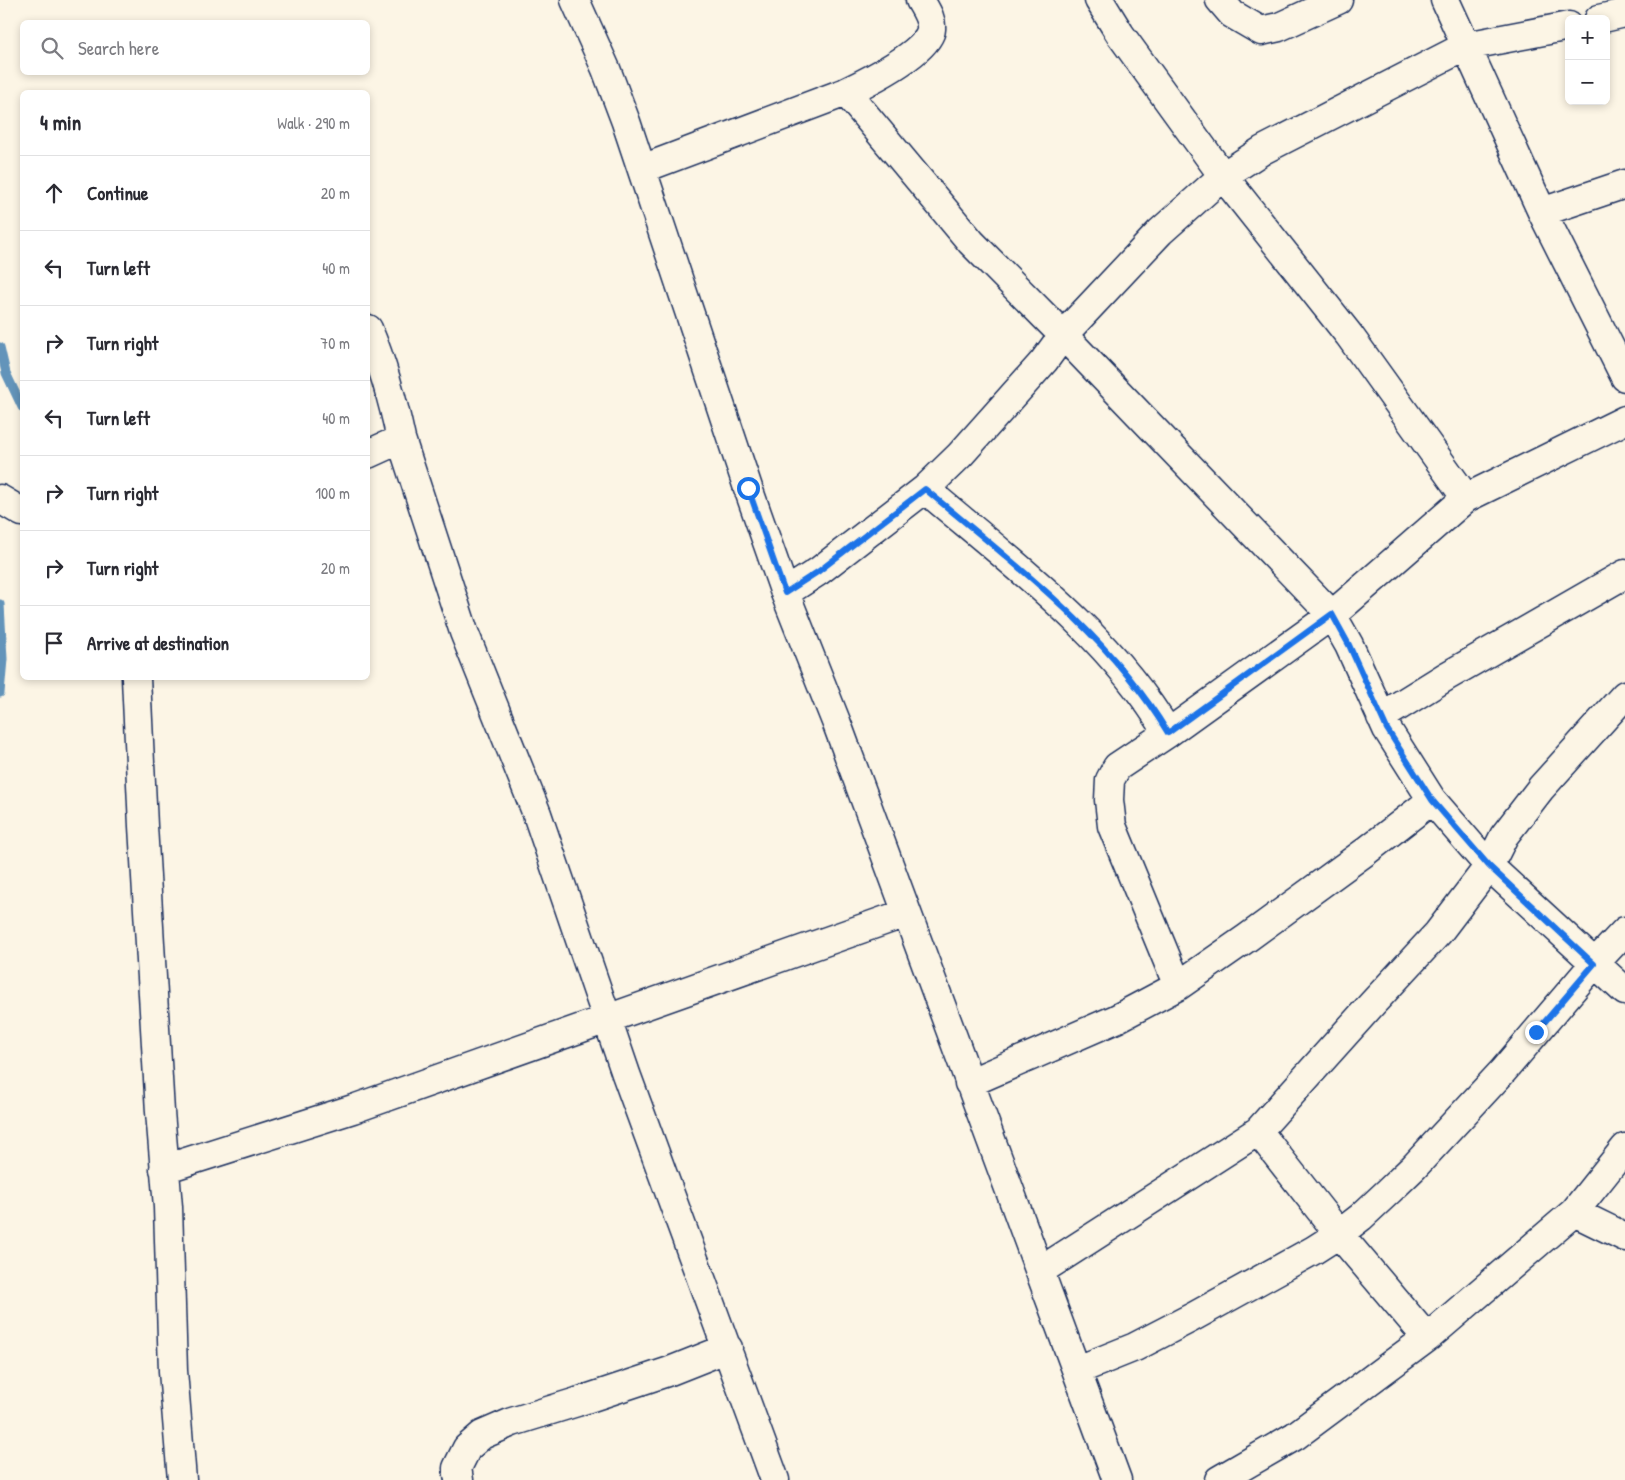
<!DOCTYPE html>
<meta charset="utf-8">
<style>
:root{--surface:#fff;--page:#f7f7f7;--text:#2b2b33;--muted:#7c7c81;--line:#e1e1e2}
body{margin:0;font-family:"Patrick Hand",sans-serif;background:var(--page);color:var(--text)}
.controls{position:absolute;right:15px;top:15px;display:grid;overflow:hidden;border-radius:8px;box-shadow:0 2px 8px #0003}
.controls button{width:45px;height:45px;display:grid;place-items:center;padding:0;border:0;border-bottom:1px solid var(--line);background:var(--surface);color:var(--text);font:25px sans-serif}
.stop{position:absolute;width:15px;height:15px;margin:-11px;border:4px solid #1a73e8;border-radius:50%;background:#fff}
.stop.end{background:#1a73e8;border-color:#fff;box-shadow:0 1px 5px #0008}
.list{margin:0;padding:0;list-style:none}
h2{display:flex;justify-content:space-between;align-items:center;height:65px;margin:0;padding:0 20px;font-size:21px}
h2 small{font-size:16px;font-weight:400;color:var(--muted)}
.list li{display:grid;grid-template-columns:32px 1fr auto;gap:15px;align-items:center;box-sizing:border-box;height:75px;padding:0 20px;border-top:1px solid var(--line)}
.list b{display:block;font-size:19px;white-space:nowrap}
.list em{font-size:16px;font-style:normal;color:var(--muted)}
.icon{flex:none;width:28px;height:28px;fill:none;stroke:currentColor;stroke-width:2;stroke-linecap:round;stroke-linejoin:round}
.map{position:relative;flex:none;width:1625px;height:1480px;overflow:hidden}
.search{position:absolute;background:var(--surface);box-shadow:0 2px 8px #0003;left:20px;top:20px;width:350px;height:55px;display:flex;align-items:center;gap:12px;box-sizing:border-box;padding:0 18px;border-radius:8px;color:var(--muted);font-size:19px}
.panel{position:absolute;background:var(--surface);box-shadow:0 2px 8px #0003;left:20px;top:90px;width:350px;height:590px;border-radius:8px}
.map>svg:first-child{display:block}
.lines{fill:none;stroke-linecap:round;stroke-linejoin:round}
.stream{stroke:#6494ba;stroke-width:9}
.minor-casing{stroke:#1b2f5e;stroke-width:31}
.minor{stroke:#fcf5e5;stroke-width:28}
.route{stroke:#1a73e8;stroke-width:6}
</style>
<div class="map">
<svg width="1625" height="1480" viewBox="0 0 1625 1480">
<rect width="100%" height="100%" fill="#fcf5e5"/>
<filter id="ink" filterUnits="userSpaceOnUse"><feTurbulence type="fractalNoise" baseFrequency=".02" numOctaves="2"/><feDisplacementMap in="SourceGraphic" scale="10" xChannelSelector="R" yChannelSelector="G"/><feConvolveMatrix kernelMatrix="1 2 1 2 8 2 1 2 1" color-interpolation-filters="sRGB"/></filter>
<g filter="url(#ink)">
<g class="lines">
<!-- stream -->
<path class="stream" d="M0,347L6,373L22,407
M0,604L3,659L0,693"/>
<defs>
<path id="minor" d="M575,0L606,69L626,122L748,488L785,593L837,724L1117,1480
M1099,0L1120,34L1223,176L1349,335L1466,498
M1220,0L1232,14L1261,31L1279,27L1338,0
M1445,0L1542,212L1625,377
M1599,19L1625,13
M846,92L971,242L1063,335L1332,615L1349,645L1387,729L1432,800L1489,866L1625,991
M642,169L846,92C865,83 930,51 931,29C932,18 925,9 920,0
M1542,212L1625,184
M368,329C383,365 393,401 401,439L464,632L537,814L626,1074L775,1480
M368,454L401,439
M925,489C1012,563 1109,634 1168,733
M0,499L22,512
M785,593L819,571L925,489L960,455L1044,361L1063,335L1160,232L1223,176L1263,150L1466,46L1569,26
M136,678L143,826L160,1112L168,1207L173,1371L182,1480
M1381,717L1447,676L1625,574
M1178,986L1112,826L1109,800L1110,780L1117,767L1168,733L1332,615L1466,498L1625,420
M969,1083L1116,1019L1178,986L1247,938L1365,852L1432,800
M1258,1131L1339,1234L1427,1338
M164,1169L353,1109L906,913
M1574,1212L1625,1237
M1040,1271L1258,1131L1372,1004L1438,933L1489,866L1504,836L1541,788L1625,695
M1078,1370L1135,1347L1191,1318L1314,1250L1339,1234L1361,1217L1390,1190L1414,1167L1503,1071L1594,964L1625,931
M459,1480L457,1468L467,1448L482,1435L512,1422L577,1402L670,1371L728,1348
M1219,1480L1295,1436L1427,1338L1574,1212L1625,1148"/>
</defs>
<!-- minor casing -->
<use href="#minor" class="minor-casing"/>
<!-- minor -->
<use href="#minor" class="minor"/>
</g>
</g>
<g class="lines" filter="url(#ink)">
<!-- route -->
<path class="route" d="M748,488L785,593L819,571L925,489C1012,562 1109,634 1168,733L1332,614L1349,645L1387,729L1432,800L1489,866L1594,964L1536,1032"/>
</g>
</svg>
<div class="controls">
<button>+</button>
<button>−</button>
</div>
<div class="stop" style="left:748px;top:488px"></div>
<div class="stop end" style="left:1536px;top:1032px"></div>
<div class="search"><svg class="icon" aria-label="search" viewBox="0 0 24 24"><circle cx="10" cy="10" r="6"/><path d="M15 15l6 6"/></svg>Search here</div>
<section class="panel">
<h2>4 min<small>Walk · 290 m</small></h2>
<ul class="list">
<li><svg class="icon" aria-label="ahead" viewBox="0 0 24 24"><path d="M12 20V5M6 11l6-6 6 6"/></svg><div><b>Continue</b></div><em>20 m</em></li>
<li><svg class="icon" aria-label="left" viewBox="0 0 24 24"><path d="M17 20v-9H6M10 6l-5 5 5 5"/></svg><div><b>Turn left</b></div><em>40 m</em></li>
<li><svg class="icon" aria-label="right" viewBox="0 0 24 24"><path d="M7 20v-9h11M14 6l5 5-5 5"/></svg><div><b>Turn right</b></div><em>70 m</em></li>
<li><svg class="icon" aria-label="left" viewBox="0 0 24 24"><path d="M17 20v-9H6M10 6l-5 5 5 5"/></svg><div><b>Turn left</b></div><em>40 m</em></li>
<li><svg class="icon" aria-label="right" viewBox="0 0 24 24"><path d="M7 20v-9h11M14 6l5 5-5 5"/></svg><div><b>Turn right</b></div><em>100 m</em></li>
<li><svg class="icon" aria-label="right" viewBox="0 0 24 24"><path d="M7 20v-9h11M14 6l5 5-5 5"/></svg><div><b>Turn right</b></div><em>20 m</em></li>
<li><svg class="icon" aria-label="arrive" viewBox="0 0 24 24"><path d="M6 21V4h12l-3 4 3 4H6"/></svg><div><b>Arrive at destination</b></div></li>
</ul>
</section>
</div>
